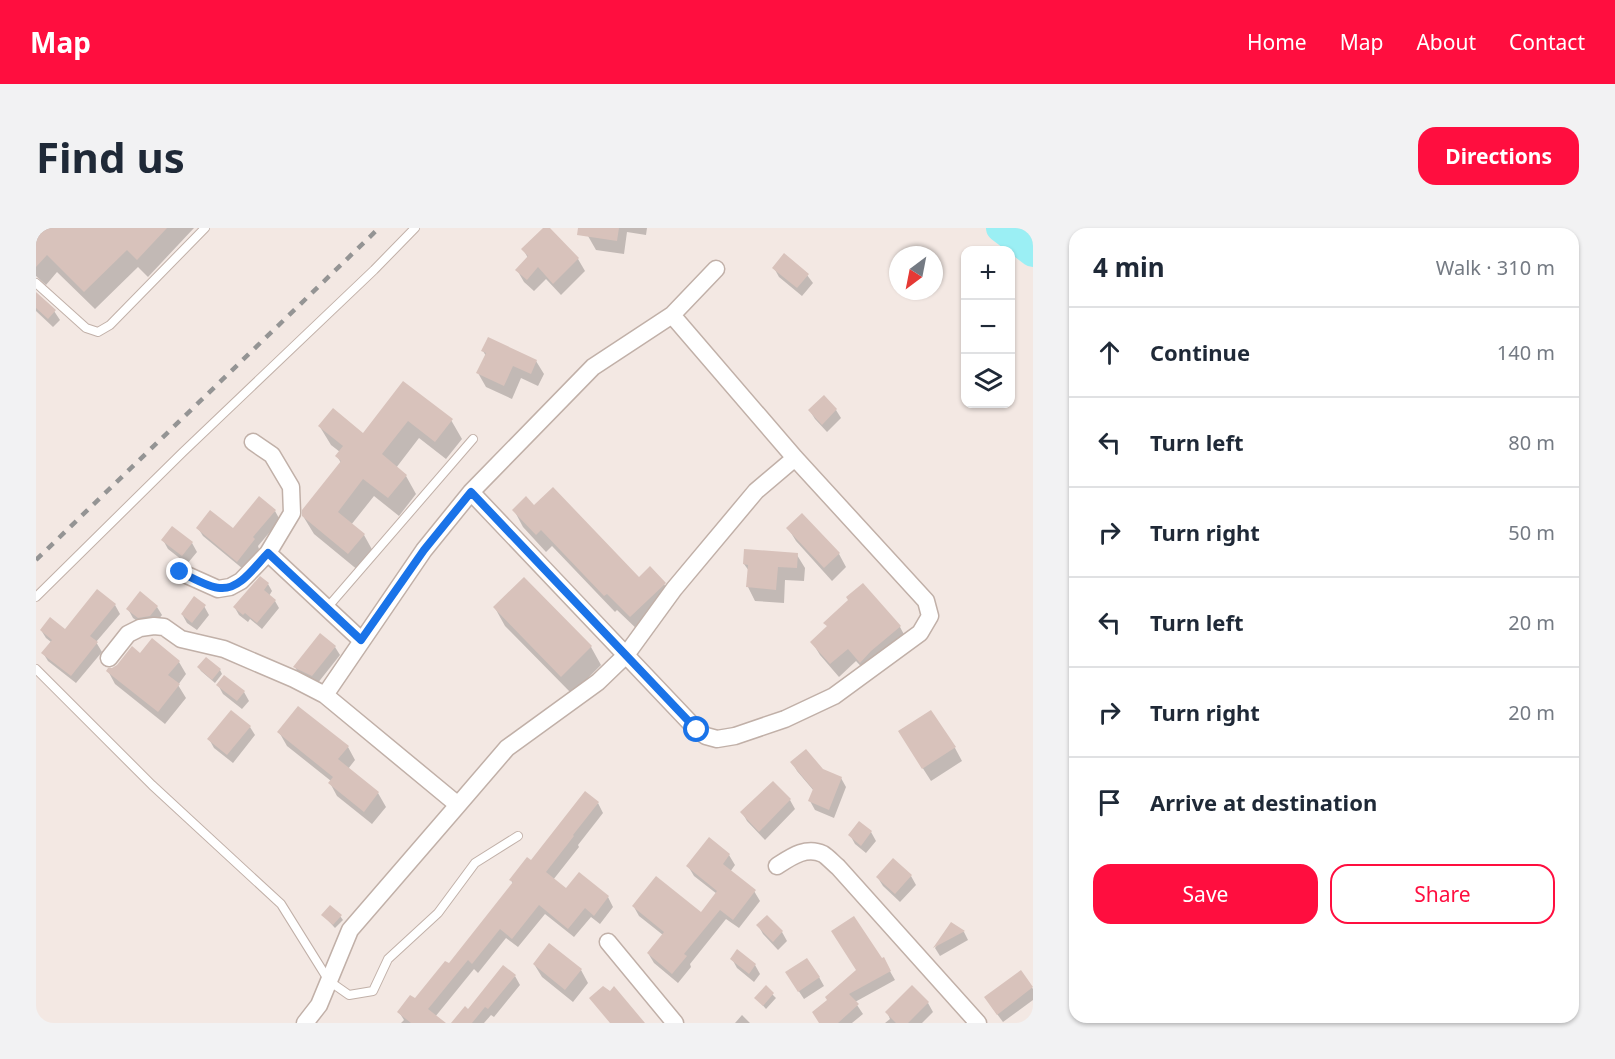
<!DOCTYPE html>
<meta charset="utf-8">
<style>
:root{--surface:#fff;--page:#f2f2f3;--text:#1f2937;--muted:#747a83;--line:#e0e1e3;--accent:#ff0e3f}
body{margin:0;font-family:"Noto Sans",sans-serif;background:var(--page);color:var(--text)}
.controls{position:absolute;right:18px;top:18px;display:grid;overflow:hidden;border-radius:12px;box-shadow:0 2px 4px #0004}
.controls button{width:54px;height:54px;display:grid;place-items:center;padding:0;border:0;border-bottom:2px solid var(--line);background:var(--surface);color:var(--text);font:30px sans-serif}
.compass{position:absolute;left:853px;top:18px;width:54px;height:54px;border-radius:50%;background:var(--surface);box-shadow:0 2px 4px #0004;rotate:212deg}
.stop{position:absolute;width:18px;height:18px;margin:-14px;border:4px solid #1a73e8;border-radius:50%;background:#fff}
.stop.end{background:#1a73e8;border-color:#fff;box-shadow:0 2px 6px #0008}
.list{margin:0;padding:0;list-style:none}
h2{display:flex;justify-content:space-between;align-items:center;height:78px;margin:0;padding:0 24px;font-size:26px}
h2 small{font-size:20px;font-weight:400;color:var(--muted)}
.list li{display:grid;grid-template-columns:39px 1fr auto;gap:18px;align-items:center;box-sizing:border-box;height:90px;padding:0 24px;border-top:2px solid var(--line)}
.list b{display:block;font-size:22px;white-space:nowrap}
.list em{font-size:20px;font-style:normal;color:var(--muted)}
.actions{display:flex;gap:12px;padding:18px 24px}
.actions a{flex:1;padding:14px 0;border:2px solid var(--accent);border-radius:18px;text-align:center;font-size:21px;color:var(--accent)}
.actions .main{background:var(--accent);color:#fff}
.icon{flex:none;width:33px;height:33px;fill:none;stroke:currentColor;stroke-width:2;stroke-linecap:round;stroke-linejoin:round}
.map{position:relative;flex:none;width:997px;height:795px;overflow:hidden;border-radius:18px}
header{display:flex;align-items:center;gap:36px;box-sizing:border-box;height:84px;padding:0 30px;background:var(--accent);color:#fff}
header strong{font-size:28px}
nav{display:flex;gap:33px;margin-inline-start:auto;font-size:21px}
.intro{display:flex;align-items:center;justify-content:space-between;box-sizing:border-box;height:144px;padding:0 36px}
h1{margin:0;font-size:42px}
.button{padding:15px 27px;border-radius:18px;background:var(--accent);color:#fff;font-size:21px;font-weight:700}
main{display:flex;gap:36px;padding:0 36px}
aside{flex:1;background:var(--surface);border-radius:18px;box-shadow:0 2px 4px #0004}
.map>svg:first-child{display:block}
.shadow{fill:#0003}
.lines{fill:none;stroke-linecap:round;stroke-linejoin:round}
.river{stroke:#9beff4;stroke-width:28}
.building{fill:#d8c2bb}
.service-casing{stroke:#c1b0a8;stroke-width:10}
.minor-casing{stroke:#c1b0a8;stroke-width:19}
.service{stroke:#fff;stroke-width:8}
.minor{stroke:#fff;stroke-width:16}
.rail{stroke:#949494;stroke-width:4.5;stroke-dasharray:8 8;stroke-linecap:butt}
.route{stroke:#1a73e8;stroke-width:8}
</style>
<header>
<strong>Map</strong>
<nav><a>Home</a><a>Map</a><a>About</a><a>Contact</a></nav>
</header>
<div class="intro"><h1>Find us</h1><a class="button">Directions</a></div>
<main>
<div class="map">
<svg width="997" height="795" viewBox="0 0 997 795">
<rect width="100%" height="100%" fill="#f3e8e3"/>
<!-- shadow -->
<path class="shadow" d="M0,0H158L112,49L102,39L59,81L21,44L10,57L0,48Z
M509,0H512L542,31L549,43L525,67L510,51L498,63L488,54L481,42L492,30L487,21Z
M553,0H611L610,7L591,4L588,26L560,22L552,8Z
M738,40L771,47L777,55L766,68L743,49Z
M0,66L18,83L24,92L17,99L0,83Z
M447,123L500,133L508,146L502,158L485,150L476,171L450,159L442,145L450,128Z
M367,155L415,192L426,211L410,231L383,210L360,240L370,248L380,266L363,288L338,268L315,297L328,307L338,325L323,343L278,306L267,288L305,235L301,228L304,224L295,217L284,199L327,207Z
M800,182L805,190L791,204L779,191L774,183Z
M498,279L603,351L628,356L638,373L605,405L581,382L579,384L516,318L510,324L487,299L478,282Z
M239,283L244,292L222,318L223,321L207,341L167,308L162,300L197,302Z
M752,300L803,326L810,339L796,353L760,313Z
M127,312L156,315L161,324L151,336L132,321Z
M761,327L769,340L768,353L749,352L748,375L719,373L712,359L713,343L708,336Z
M232,356L236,363L233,368L239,373L243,380L226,401L214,391L212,394L203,387L199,380Z
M79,377L84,386L60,414L66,424L40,455L12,433L7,425L15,414L10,410L5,402L29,403Z
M168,378L173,387L161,402L151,395L146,386Z
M121,379L126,387L119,396L108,398L97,390L92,381Z
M459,380L555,419L565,437L536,466L469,398Z
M789,395L864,399L871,412L833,447L820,433L803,449L784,427L776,414L792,399Z
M299,419L304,427L281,456L264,448L259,439Z
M105,427L143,434L150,446L142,457L150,470L129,496L79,456L72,443Z
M163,440L184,442L186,446L179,455L165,443Z
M182,457L208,464L213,473L206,481L187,466Z
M214,499L219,507L197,535L178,520L173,511Z
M243,504L312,519L319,532L312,541L342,565L350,579L336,596L301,568L294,555L295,553L251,518Z
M872,517L919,520L926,533L895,553Z
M756,534L786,543L805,550L810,559L798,590L779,582L774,573L778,563L761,543Z
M754,572L759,581L729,612L711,593L706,584Z
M562,575L567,585L542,617L543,619L517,652L530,662L572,669L577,679L564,696L555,689L538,709L509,686L482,719L470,710L442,745L438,741L399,789L404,795H365L368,792L363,784L379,773L413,738L477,656L475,652Z
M835,604L840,613L830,625L819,616L814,607Z
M674,612L693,627L699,637L694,644L718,663L724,673L703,700L690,691L654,736L655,739L642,755L618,735L612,725L627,707L603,688L598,679L665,686L681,666L658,648L652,638Z
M875,648L880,657L864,674L847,658L842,650Z
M287,687L304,688L307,692L299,700Z
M731,689L746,704L751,713L742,722L727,706L722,697Z
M916,696L928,704L932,712L904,728L899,720Z
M702,723L719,737L724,746L718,754L701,740L696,731Z
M847,731L859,752L819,774L827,786L816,795H784L793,772Z
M498,736L545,742L552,755L537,774L506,749Z
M984,744L997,761V772L967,794L955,778Z
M479,748L484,757L458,789L455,787L448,795H417Z
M783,749L788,758L768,771L756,753Z
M730,760L740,770L730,781L720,770Z
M892,775L897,784L886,795H849L854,791L851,784Z
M706,787L714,795H699Z"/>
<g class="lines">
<!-- river -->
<path class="river" d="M964,0L997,25"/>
</g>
<!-- building -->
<path class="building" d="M0,0H131L101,32L91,22L48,64L11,27L0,39Z
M507,0H514L543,30L517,56L502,39L491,52L479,42L492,28L485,21Z
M542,0H583L581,13L541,7Z
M748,25L773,46L761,60L736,40Z
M0,64L20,82L12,91L0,80Z
M452,109L501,132L495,146L477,138L468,158L440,145L450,125L445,123Z
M367,153L417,191L399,214L372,193L346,226L371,247L352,270L327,251L302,284L329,306L312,326L266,288V282L305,233L299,228L307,218L282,198L297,180L327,205Z
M788,167L801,181L786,197L772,182Z
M517,259L603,349L614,338L630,355L594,389L571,366L568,368L505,302L500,307L476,282L490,268L498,277Z
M223,268L240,282L217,309L219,311L201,334L160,300L174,282L197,300Z
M766,285L804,325L788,340L750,300Z
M136,298L157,314L146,328L125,312Z
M708,321L762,325L761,340L742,339L740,362L710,359L712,337L707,336Z
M224,348L233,355L228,362L240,372L221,395L209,385L207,387L197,379Z
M488,349L556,418L525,449L457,379Z
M827,355L865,398L835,423L824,435L812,421L794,436L774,414L791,398L787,395L812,372L810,369Z
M61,361L80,376L54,408L62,414L35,448L5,425L16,412L4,402L14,389L29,401Z
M104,363L122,378L114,388L102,390L90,381Z
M158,368L170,377L156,395L145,386Z
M284,405L300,418L276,448L257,439Z
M116,410L144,433L132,447L144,456L122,484L70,443L72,440H76L81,437L96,418L104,425Z
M170,429L185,441L176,452L161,439Z
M188,447L209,463L201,473L180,457Z
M262,478L313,518L302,531L343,564L328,584L292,555L297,549L241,504Z
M195,482L215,498L191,527L171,511Z
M895,482L920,519L886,541L862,503Z
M770,521L787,541L806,549L793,582L772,573L777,561L754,534Z
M737,553L755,571L723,604L704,584Z
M549,563L563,574L537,607L538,608L510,644L530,660L543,644L573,668L558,688L549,680L532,701L503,677L476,711L464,701L436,736L432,732L392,781L410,795H375L361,784L374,767L379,770L409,733L413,735L477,654L473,652L491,629L495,632Z
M823,593L836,603L825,618L812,607Z
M673,609L694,626L687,636L720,662L697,692L684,682L648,726L651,728L636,746L611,725L628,704L596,678L620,648L665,684L681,663L650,638Z
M857,630L876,647L859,666L840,649Z
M294,677L306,687L297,697L285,687Z
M731,687L747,703L737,714L720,697Z
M818,688L846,730L848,729L855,743L813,766L823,776L802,795H783L776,784L791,772L789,769L820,742L795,703Z
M915,694L929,703L897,720Z
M513,715L546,741L529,762L497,736Z
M701,721L720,736L713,746L694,731Z
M771,730L784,749L762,764L749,744Z
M467,737L480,747L452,781L449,779L436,795H415L429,778L432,781Z
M985,742L997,759L961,787L948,769Z
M730,757L738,765L727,778L718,770Z
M876,757L893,774L872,795H860L849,784Z
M567,758L574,763L578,758L609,795H574L553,770Z"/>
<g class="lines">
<defs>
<path id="service" d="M0,55L50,100L62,104L74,97L169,0
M0,369L147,224L338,42L379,0
M291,380L437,211
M0,441L116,557L245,676L293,753L313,767L337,763L352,731L402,685L439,635L482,608"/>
<path id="minor" d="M435,264L661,502L670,508L681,511L699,508L749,491L798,468L884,405L894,388L890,373L759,230L636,87
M232,325L325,412
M144,344L182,361L194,359L205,353L232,325L256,285L255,259L236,227L217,214
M73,430L92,406L104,400L118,398L128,399L145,411L188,421L258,451L289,467L422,577
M289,467L388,322L435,264L557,139L636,87L680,41
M741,638C755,629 770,618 787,626C792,629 797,635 802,639L942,795
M572,714L639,795
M269,795L283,777L314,702L422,577L471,520L562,454L590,427L638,361L720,263L759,230"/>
</defs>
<!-- service casing -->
<use href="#service" class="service-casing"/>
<!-- minor casing -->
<use href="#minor" class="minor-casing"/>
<!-- service -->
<use href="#service" class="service"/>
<!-- minor -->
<use href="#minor" class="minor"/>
<!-- rail -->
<path class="rail" d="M0,332L343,0"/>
</g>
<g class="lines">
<!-- route -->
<path class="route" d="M144,344C155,349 173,360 184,360C204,362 219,338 232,325L325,412L388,322L435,264L661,502"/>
</g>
</svg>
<div class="controls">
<button>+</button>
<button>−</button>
<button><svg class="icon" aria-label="layers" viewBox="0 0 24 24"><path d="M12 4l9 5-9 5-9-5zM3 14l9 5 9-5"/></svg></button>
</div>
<svg class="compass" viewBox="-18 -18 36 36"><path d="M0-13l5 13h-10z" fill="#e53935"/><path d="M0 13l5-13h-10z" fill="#747a83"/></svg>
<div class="stop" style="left:661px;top:502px"></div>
<div class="stop end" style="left:144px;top:344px"></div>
</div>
<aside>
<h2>4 min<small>Walk · 310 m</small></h2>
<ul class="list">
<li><svg class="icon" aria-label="ahead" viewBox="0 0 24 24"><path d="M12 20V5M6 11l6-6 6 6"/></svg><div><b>Continue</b></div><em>140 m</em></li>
<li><svg class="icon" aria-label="left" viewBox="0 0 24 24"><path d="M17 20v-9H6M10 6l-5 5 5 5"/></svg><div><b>Turn left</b></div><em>80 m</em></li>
<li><svg class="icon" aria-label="right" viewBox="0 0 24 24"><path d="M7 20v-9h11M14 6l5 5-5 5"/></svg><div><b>Turn right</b></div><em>50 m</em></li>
<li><svg class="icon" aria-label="left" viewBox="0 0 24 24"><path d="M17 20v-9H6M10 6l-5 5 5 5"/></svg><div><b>Turn left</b></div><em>20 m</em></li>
<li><svg class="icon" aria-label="right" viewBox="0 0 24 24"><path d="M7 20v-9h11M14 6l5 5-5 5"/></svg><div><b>Turn right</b></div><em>20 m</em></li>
<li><svg class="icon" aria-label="arrive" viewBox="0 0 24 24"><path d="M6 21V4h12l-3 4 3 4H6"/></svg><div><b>Arrive at destination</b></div></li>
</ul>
<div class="actions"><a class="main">Save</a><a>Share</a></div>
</aside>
</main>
